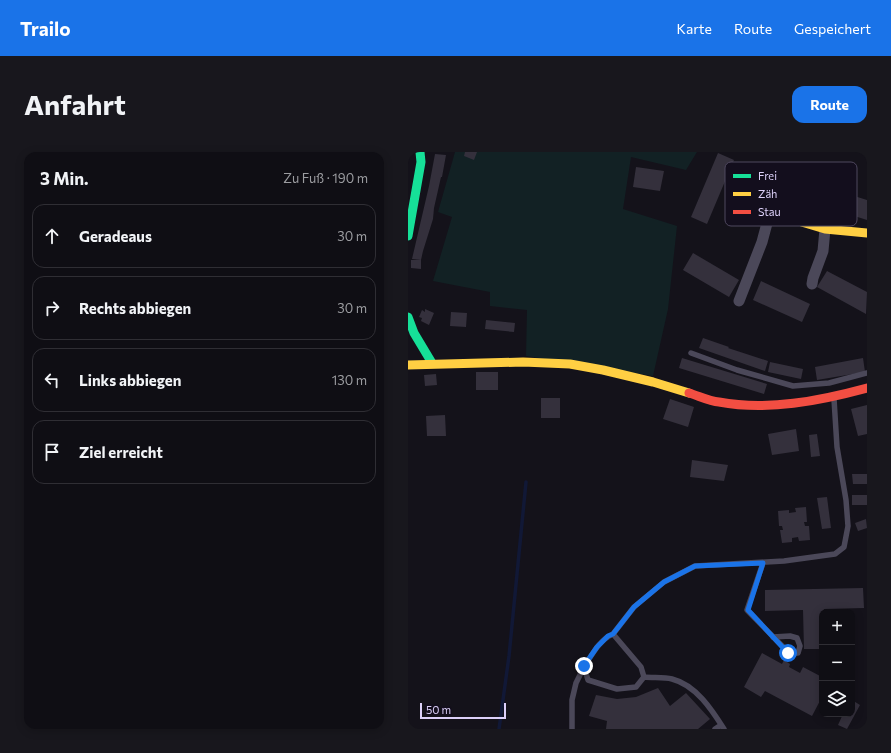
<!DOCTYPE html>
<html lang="de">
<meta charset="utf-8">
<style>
:root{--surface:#0f0e14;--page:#18171d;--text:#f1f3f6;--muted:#9b9ca0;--line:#2f2e34;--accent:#1a73e8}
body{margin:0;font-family:Commissioner,sans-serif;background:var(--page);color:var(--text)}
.controls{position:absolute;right:12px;bottom:12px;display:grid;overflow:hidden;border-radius:8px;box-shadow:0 2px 10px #0003}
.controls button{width:36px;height:36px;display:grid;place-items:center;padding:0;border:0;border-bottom:1px solid var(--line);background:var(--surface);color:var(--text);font:20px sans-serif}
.scale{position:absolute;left:12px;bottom:10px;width:86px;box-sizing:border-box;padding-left:4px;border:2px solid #dcd0f9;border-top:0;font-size:11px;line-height:14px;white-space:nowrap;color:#dcd0f9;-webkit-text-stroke:3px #130e1d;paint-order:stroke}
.stop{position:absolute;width:12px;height:12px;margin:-9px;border:3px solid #1a73e8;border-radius:50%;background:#fff}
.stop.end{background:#1a73e8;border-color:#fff;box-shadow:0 1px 4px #0008}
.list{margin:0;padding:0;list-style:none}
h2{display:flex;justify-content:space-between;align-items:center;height:52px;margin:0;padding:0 16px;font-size:17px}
h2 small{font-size:13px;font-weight:400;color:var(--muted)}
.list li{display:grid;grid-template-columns:26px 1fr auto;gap:12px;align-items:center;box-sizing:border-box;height:64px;margin:0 8px 8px;padding:0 8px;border:1px solid var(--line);border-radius:12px}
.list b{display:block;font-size:15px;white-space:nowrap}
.list em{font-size:13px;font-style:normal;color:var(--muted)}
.icon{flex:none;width:22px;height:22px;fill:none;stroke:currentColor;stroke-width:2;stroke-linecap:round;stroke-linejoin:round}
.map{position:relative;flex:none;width:459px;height:577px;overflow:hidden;border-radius:12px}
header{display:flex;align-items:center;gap:24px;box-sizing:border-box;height:56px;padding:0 20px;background:var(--accent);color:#fff}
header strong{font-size:19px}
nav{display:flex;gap:22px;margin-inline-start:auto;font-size:14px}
.intro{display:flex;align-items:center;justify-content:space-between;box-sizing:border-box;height:96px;padding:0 24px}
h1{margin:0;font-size:28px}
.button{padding:10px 18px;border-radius:12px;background:var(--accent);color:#fff;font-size:14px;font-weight:700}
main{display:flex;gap:24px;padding:0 24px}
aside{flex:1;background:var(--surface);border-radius:12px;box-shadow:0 2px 10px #0003}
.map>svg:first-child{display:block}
.green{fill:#122124}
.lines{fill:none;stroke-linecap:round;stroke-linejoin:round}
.stream{stroke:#111836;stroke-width:3.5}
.building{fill:#34303c}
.lane{stroke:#4b4859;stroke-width:5.5}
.street{stroke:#4b4859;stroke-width:11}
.fast{stroke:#16e098;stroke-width:9}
.slow{stroke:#ffcf43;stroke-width:9}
.jam{stroke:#f24e42;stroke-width:9}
.route{stroke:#1a73e8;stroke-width:5}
.key{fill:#130e1d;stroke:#4f485f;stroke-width:1}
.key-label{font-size:11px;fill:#dcd0f9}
</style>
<header>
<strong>Trailo</strong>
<nav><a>Karte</a><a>Route</a><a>Gespeichert</a></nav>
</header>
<div class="intro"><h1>Anfahrt</h1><a class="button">Route</a></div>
<main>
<aside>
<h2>3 Min.<small>Zu Fuß · 190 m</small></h2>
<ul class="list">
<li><svg class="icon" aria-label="ahead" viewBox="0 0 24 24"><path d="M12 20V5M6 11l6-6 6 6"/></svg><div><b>Geradeaus</b></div><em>30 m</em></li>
<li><svg class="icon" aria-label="right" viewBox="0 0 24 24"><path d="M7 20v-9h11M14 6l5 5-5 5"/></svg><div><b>Rechts abbiegen</b></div><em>30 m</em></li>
<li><svg class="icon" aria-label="left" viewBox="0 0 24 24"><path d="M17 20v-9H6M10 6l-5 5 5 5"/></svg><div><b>Links abbiegen</b></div><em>130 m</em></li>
<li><svg class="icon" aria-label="arrive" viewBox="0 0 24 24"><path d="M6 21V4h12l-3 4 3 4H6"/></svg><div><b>Ziel erreicht</b></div></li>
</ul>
</aside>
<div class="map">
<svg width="459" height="577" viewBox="0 0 459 577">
<rect width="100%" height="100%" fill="#14121a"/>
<!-- green -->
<path class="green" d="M47,0H289L278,18L223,5L215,57L269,74L260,157L245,224L118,204L119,158L82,154V140L25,129L44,65L30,60Z"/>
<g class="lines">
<!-- stream -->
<path class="stream" d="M91,577L101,504L118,330"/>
</g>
<!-- building -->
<path class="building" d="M57,0H69L66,8L56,4Z
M310,1L326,8L299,72L283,65Z
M27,2L38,3L34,25H33L26,56L25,67L15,99L13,108V117L3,116V108H13L4,107L21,34Z
M228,15L256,19L252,39L225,35Z
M366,19L459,48V68L361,37Z
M285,101L331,128L321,145L275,118Z
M419,119L459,140L458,162L409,135Z
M353,129L402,152L394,170L345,148Z
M17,157L26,161L21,173L13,169L14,166L11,165L14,158L17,160Z
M43,160L59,161L58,175L42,174Z
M78,168L107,171L106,180L77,177Z
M295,186L321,195L320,196L360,209L357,219L291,196Z
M274,206L359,232L356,242L271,216Z
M455,206L457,220L409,228L407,215Z
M362,210L395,217L393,227L360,220Z
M68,220H90V238H68Z
M28,222L29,233L17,234L16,223Z
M133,246H152V266H133Z
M262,247L286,255L280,275L255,267Z
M459,253V282L450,284L443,257Z
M37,263L38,284H19L18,264Z
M388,277L391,299L364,303L360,282Z
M409,282L412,304L403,305L401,283Z
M284,308L320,313L316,329L282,325Z
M444,322H459V332H445Z
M444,343H459V353H444Z
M419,345L423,376L414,377L409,346Z
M398,355L399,370H396L397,374H401L402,388L391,389L390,385L384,386V390L374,391L372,378H375L374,374H371L370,359L381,358V361L388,360L387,356Z
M458,367L459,376L450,379L447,371Z
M455,436L456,456L416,457V460H414V497H396L395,458L357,459V438Z
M354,501L374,512L376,508L382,512L381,515L392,521L395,515L414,525V545L404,564L357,539L353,545L336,535Z
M250,536L262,554L278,541L302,567L290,577H198L199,569L181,564L188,543L209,547L228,545Z
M444,548L452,553L439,577L430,573L435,562H444Z"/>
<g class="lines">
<!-- lane -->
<path class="lane" d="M283,201L329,218L385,234L421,231L459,221
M355,411L339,458L381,501H390L392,494L389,486L382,484L365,485
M205,482C191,488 184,503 176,515L180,528L209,537L228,535L236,525
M164,577V548L168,531L176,515
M307,577L313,573
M316,577C304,558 288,533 264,527C256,525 245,526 236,525L233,515L205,482L226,455L256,430L287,414L376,409L427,402L436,395L440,374L438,348L429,295L426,247"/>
<!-- street -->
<path class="street" d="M404,132L405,126L415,99L417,77
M331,149L354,90L362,60"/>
<!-- fast -->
<path class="fast" d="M0,84L13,10L12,0
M0,165L6,181L24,211"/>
<!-- slow -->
<path class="slow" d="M334,52L417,77L459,81
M0,213L115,210L162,212L195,218L245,230L281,241"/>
<!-- jam -->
<path class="jam" d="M281,241C291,244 301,249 311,250C360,259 411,249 459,236"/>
</g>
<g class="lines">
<!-- route -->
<path class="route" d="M176,514L189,495L200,484L205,482L226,455L256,430L287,414L355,411L340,458L380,501"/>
</g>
<!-- legend -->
<rect x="317" y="10" width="132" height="64" rx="6" class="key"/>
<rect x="325" y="22" width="18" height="4" fill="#16e098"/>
<rect x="325" y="40" width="18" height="4" fill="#ffcf43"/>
<rect x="325" y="58" width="18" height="4" fill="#f24e42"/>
<g class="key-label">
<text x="350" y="28">Frei</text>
<text x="350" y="46">Zäh</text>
<text x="350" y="64">Stau</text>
</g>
</svg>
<div class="controls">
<button>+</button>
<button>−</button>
<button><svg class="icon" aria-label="layers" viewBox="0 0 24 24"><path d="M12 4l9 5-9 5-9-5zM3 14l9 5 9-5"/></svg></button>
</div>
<div class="scale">50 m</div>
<div class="stop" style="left:380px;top:501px"></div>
<div class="stop end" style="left:176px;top:514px"></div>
</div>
</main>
